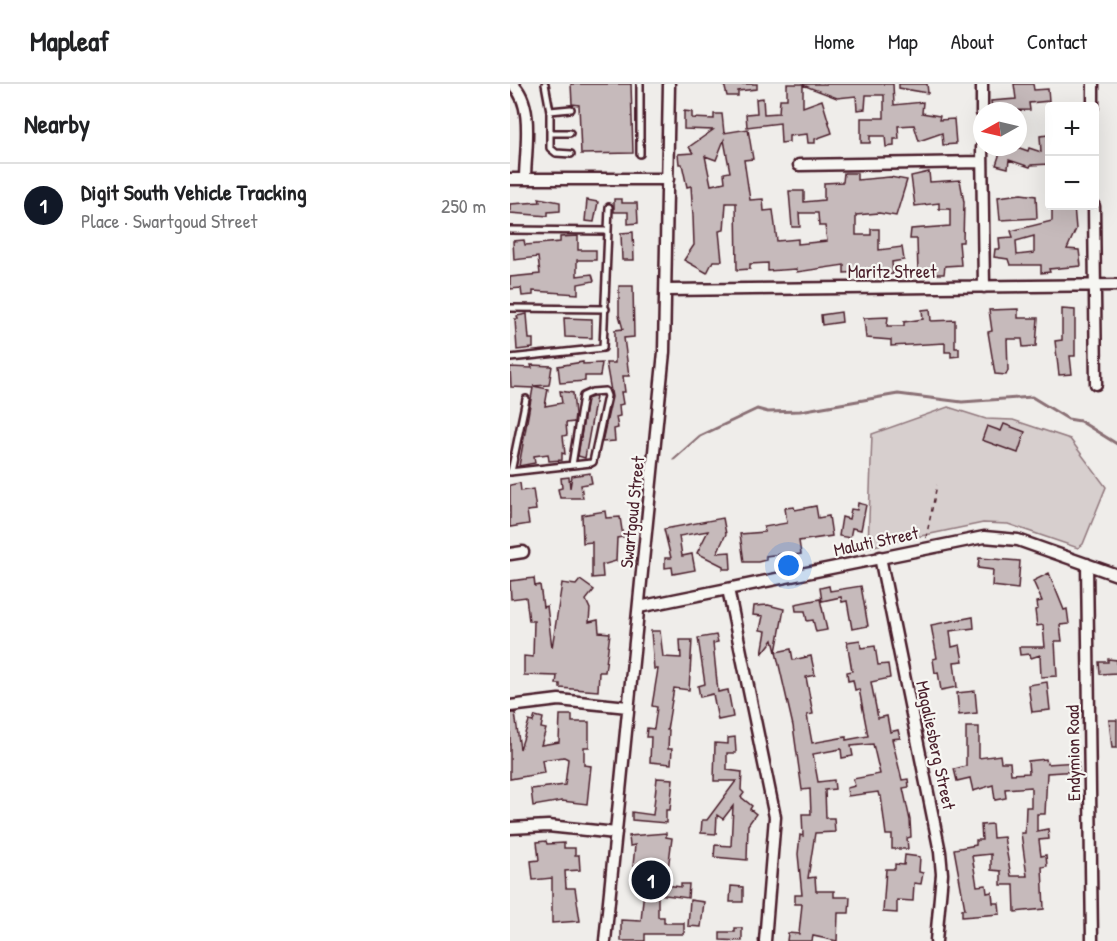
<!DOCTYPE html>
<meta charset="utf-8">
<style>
:root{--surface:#fff;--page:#f2f2f2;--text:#202124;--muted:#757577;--line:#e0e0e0;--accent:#111827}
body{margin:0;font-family:"Patrick Hand",sans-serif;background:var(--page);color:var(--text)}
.controls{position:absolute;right:18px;top:18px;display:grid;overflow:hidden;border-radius:6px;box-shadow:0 6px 24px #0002}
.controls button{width:54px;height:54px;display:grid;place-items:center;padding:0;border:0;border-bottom:2px solid var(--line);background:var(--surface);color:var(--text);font:30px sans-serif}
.compass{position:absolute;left:463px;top:18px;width:54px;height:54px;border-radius:50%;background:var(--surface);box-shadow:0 6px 24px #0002;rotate:262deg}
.you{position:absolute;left:279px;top:482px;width:21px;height:21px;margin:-15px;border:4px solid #fff;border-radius:50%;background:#1a73e8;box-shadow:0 0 0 9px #1a73e833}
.badge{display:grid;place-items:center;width:39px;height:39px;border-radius:50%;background:var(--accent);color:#fff;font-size:20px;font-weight:700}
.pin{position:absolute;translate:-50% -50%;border:3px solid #fff;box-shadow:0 2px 6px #0006}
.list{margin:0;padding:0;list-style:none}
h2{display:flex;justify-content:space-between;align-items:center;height:78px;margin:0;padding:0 24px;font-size:26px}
h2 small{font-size:20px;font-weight:400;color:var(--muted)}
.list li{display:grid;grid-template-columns:39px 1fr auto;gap:18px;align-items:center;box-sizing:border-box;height:84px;padding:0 24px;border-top:2px solid var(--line)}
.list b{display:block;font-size:22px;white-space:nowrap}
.list p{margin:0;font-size:20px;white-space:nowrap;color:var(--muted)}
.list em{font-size:20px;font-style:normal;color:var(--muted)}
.map{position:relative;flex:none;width:607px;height:857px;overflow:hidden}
header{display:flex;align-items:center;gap:36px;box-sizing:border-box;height:84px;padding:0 30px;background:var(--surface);border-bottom:2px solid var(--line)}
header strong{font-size:28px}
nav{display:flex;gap:33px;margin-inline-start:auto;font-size:21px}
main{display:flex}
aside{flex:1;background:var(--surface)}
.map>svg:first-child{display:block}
.green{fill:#d7cfce;stroke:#90777c;stroke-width:1.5}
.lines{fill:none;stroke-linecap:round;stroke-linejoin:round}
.stream{stroke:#8a6f74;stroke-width:3}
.building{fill:#c6babb;stroke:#4a1f2b;stroke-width:1.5;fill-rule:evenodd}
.service-casing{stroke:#4a1f2b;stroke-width:10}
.minor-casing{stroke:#4a1f2b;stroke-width:15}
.path{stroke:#4a1f2b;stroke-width:1.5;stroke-dasharray:4.5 4.5;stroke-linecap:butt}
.service{stroke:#f6f6f2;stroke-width:5}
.minor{stroke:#f6f6f2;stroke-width:10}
.labels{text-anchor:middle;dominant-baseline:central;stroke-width:4.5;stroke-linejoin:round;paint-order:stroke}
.street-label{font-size:18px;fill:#4a1f2b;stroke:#f6f6f2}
</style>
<header>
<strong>Mapleaf</strong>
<nav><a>Home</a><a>Map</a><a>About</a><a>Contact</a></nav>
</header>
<main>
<aside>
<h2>Nearby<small></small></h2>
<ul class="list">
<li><span class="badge">1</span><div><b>Digit South Vehicle Tracking</b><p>Place · Swartgoud Street</p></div><em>250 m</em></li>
</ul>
</aside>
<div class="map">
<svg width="607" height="857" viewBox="0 0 607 857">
<rect width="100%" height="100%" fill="#efedea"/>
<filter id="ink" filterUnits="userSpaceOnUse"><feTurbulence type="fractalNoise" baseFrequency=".0167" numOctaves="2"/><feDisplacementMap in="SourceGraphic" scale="12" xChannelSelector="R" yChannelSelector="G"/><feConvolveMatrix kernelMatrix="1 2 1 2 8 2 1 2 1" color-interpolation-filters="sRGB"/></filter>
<g filter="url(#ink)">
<!-- green -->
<path class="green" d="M438,323L476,335L503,336L560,355L596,403L573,460L568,464L498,440L473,439L358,463L362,350Z"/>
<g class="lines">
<!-- stream -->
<path class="stream" d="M164,375L190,352L247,325L258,328L290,327L388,310L452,318L522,313L558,335L570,337L607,360"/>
</g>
<!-- building -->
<path class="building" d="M61,0H121L123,69L71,70L69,21L62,20Z
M214,0H247V5L228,7V12H217Z
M277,0H383L384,21L413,18L412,29L430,32L429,36L444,35L446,60L433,61L432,49L409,57L404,41L388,42L389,55H384V62L376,63L375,52H360V59H351V34H374V11H356L355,25L347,26L346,12L327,14L293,1V23L312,16L322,49L305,55V59H298L297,50L279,52V58L271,59L270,39L237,43L236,30L247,29L246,15L253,14L254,30L269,29L270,15H277Z
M389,0H417L418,9L389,4Z
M504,0H523L524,6L538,5L539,17L519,19L520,26L482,27L481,17L506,15Z
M174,27L182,28V34L204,35V30H212L214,49L238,45L243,75L234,76L240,116L253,115L254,127L263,126L267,157L288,155V160L317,157L315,142H309L308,129H289L290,143H282L279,107H294V118L314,116V99L333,98L334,89H347V96L380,93L397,96L386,132L369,129L346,131V151H361V145H369V166L392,163L394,176L382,178L383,190L373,191V187L334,189V181L287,188L286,185L258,187V179L240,180V185L227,186L226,119H216L214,146L209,147L212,177H203L197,189L174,176L184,161L183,132L181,102L177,103L172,80H169L168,70L183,69L179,63L203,46L174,45ZM214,56L220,88L214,89L215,98L201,101L195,72L206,76Z
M538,51L540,80L521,81L520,83L499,76L498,84L486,81L492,63H507L518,67L519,64L531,68L530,52Z
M419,88L420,98L450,96L454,118L453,158H449L451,181L435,182L434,190H408L407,155H400L401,145L440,142V125H429V119L405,122L401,92Z
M511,110L526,112L527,134L490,136L488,113Z
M29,114L50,118V127L38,128V132L0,129V120L30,118Z
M104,115H112V119H127L128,139L118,140V128H104Z
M77,116L88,118L84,138L75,137Z
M542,122H564L566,145L557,165L569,166L571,182L539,185L540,188L531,189V181H500L498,175L484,173L485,165H490L489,154L503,153L501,147L542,137ZM524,152V169L507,171L506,157Z
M123,148L124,176H112L111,149Z
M68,152V166H86V176H67V192L82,190L84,197L68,200V210L23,207V211L12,212L11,204L0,205V193L30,190L28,173L4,176L3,157L14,156L15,161L28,160L50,158V153Z
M109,202H123L124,253L114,254L119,292H113L115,308H111L113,320L109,321L110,332L106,333L108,344L104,345L105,357L92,358L102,313L96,279H105V246L113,245L109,231Z
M420,225L421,237L445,236V264H449V272L441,273V268H435V259L381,262V256L356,254L354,234L378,233L377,242H394V238L413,235L412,226Z
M508,225V234H528L526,262L513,263L512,255H497L498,286L496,291L485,290L478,248L482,247L479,226Z
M552,225L565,226V272H560L562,290L549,291L545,257L552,256Z
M331,228L332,238L312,241L311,231Z
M17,230L19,255H23V264L7,266L5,235H8L7,232Z
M54,234L82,235V254L55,253Z
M73,278V280L92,279L90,292H75V297L50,299L48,282Z
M21,281L42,282L39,301L23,302L38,305L35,322L52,319L50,307L63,309L65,330L64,338L56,339L57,351L53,352L55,370L52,369V376L39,377L38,370L24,372L25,379L9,382L23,304L1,303L0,283L22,284Z
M83,313H86L75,374L68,372L77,315Z
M494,340L515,348L508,369L472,356L477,342L491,347Z
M80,389L82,399L71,401L73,414H50L48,405L52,404L51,394L59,393L60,404L62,392Z
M10,399L11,407L23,405L26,426L17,427L19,440L0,443V401Z
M348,419L356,421L351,446L342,444L340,454L329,452L332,433L339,435L341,425L347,426Z
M306,422L308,434L319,432L322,452L289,457L291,470L278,472V469L256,472V476L248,478H234L230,450L255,448L254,443L277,439L275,424L284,423L285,426Z
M95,427L96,434L110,433L113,453L107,454L106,477L92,481L93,493L82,494V458L73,459L72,431Z
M213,434L216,450L207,469L220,468L221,485H213V482L187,469L198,447L169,452L172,472L182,470L185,486L163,490L162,483L155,484V474H161L154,445Z
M469,474L510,477L508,505L482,502L483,486L468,484Z
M539,489L554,526L557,525L559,540L550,541L552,557H545L547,592L531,593L530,571L521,574L520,570L510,571L509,563H535L533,541L527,542L525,526L528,525L527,518L532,517L523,497Z
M24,494L25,502L30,501L33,523L37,522L42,564L52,499L66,501L70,496L84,506L76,516L80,525L79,538L88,536L89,548L100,549L95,588H89L88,607L50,604V600H46L47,592L14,591V572L23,573L24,537H19L16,513L1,515L0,497Z
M319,502L320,507L351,502L358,542L342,545L337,517L332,518L331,513L312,517L310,504Z
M310,515L317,546L306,548L303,536L297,537L295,527H286L285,520Z
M258,521L274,525L266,568L263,556L252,570L256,547L250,546L253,532L243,531L244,522Z
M463,533L464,544L440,547L442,563L450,561L453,577L444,578L447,603L431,606L428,588L425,589L423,575L427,574L421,541Z
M141,547H150L153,573L171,574L170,556H182L179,606L164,604L157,646H159L158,665H162L161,680L140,678L141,653H136L137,644L144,645L147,623L142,622L148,585H144Z
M206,551L208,558L203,559L208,608L218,606L223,633L208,636L203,610L190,613L188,602L195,600L188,554Z
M350,556L351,564L365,562L368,581L378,580L380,594L361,598L368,634L377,632L380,648L388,646L390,654L382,655L392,696L398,695L399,703L393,704L400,736L401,753L397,754L398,765H382V751H376L371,712H369L368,708L338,712L337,704L345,702L343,695L370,690L363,660L341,662L343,672L332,674L331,665L303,670L308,698L324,696L325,705L315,706L316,734H324L325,748L305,749L298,794L305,793L306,807H324V813H340L339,829H328L327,857L303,852L302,857H277L278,849L289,850L292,820H285V811H292L288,770L290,751L293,752L292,730H301L300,705L292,706L283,642L266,568L281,565L283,576L301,572L305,591L296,593L303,630L297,631L302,659L336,653V656L358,652L349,605L345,606L343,596L338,597L337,588L342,587L337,558Z
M598,575L607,576V589L590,590L589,578H598Z
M537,598L540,626L522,628L518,601Z
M465,607L467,629L449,631L447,609Z
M0,629H5L10,665L19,637L23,638L25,632L33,634L31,644L36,645L31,661L49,658L50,631H62V638H79V663H74V681L81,682L77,720L52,717L23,722L21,705L55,701L58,675L54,673L32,676L34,689L0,695Z
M599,636H607V664H602Z
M456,643H469V674L490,671L491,678H500L501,690L519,689L518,677L536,675L537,680L568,678L569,687L537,689L535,730H527V747L538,745L539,755L529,756L531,772L536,771L537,782L532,783L534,825L505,828L504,801H491V787L481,786V770L462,772L467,802L476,801L477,809L482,808L483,819H489L490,830L452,833V825H455L444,765L466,761V756H472L471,741L482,740L483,754L494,753L501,792H517L511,749H515L516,723H521V703L495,705L496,714L485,716L483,701L463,707L460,694L447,697L444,685L456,682Z
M225,653L226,669H217V686L232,688L231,706L234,709L231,713L242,722L240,725L246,730L238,741L237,776L204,773L205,761L221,762L223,722L213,735L207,731L206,750L191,749L192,736H197L226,697H204L205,659L218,660V654Z
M147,694L163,695L160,726H156V739L122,736V728L143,731Z
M156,749V753L162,754L156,801L171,803V800H179L178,814L148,810V833H154V839H174V850H135V857H111V836L131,837L136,783L123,782L125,761L120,762L119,752Z
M36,757L37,760L54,759V764H65V771H69L70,786L55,787L56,804H65L70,837L42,839V794L23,796L21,777L29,776L27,758Z
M395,771L410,773L409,788L413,789L411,800L404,799L403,817L387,816V829L373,828L376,785H385V780L394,781Z
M221,802L233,803V818H220Z
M180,816L194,818L191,843L178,842Z
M225,844H232V857L210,856V848H225Z"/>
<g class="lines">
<defs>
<path id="service" d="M35,0L40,27V64L46,69L61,70
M130,0V70
M40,27L61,25
M40,49H60
M0,146L98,147
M0,224L96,225
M0,274L93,264L99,123
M0,388L81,379L83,378L97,312L95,307L82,308L73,312L62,381
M1,388L16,315"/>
<path id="minor" d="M2,0C25,20 15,67 15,95
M472,0V29
M583,0V22
M472,63L474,203
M289,81L472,78
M0,95H158
M584,122L586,300
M157,206L607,201
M0,470L13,468
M370,473L430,768L432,790L426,857
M577,480L582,857
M218,505L265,733L255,857
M129,523L474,453L508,456L607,491
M0,622L49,616L118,623
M0,744L38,742L106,749
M95,857L154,268L159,0"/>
</defs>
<!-- service casing -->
<use href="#service" class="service-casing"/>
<!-- minor casing -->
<use href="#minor" class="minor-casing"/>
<!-- path -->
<path class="path" d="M416,454L427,401"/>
<!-- service -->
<use href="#service" class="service"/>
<!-- minor -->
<use href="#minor" class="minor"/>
</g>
</g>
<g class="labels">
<!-- street labels -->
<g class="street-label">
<text x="382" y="187">Maritz Street</text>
<text transform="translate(122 428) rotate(-84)">Swartgoud Street</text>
<text transform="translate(366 457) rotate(-12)">Maluti Street</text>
<text transform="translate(426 661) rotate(78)">Magaliesberg Street</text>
<text transform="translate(563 669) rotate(-91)">Endymion Road</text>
</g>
</g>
</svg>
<div class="controls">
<button>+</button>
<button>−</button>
</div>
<svg class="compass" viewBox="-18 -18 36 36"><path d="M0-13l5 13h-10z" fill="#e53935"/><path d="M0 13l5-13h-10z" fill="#757577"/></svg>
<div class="you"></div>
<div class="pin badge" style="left:141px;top:796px">1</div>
</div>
</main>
